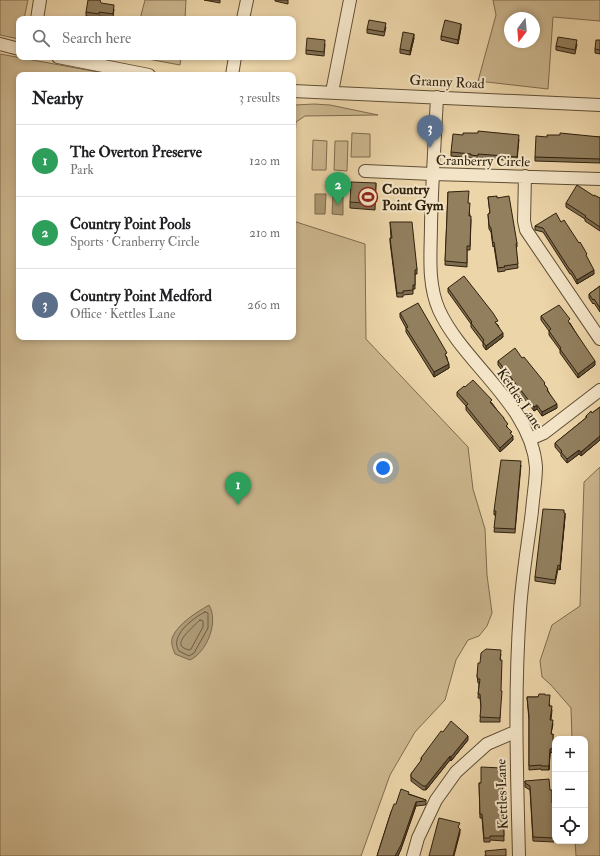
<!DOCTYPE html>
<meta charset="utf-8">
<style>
:root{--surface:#fff;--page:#f2f2f2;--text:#202124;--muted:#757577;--line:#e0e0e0;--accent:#8f2418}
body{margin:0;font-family:"IM FELL Double Pica",serif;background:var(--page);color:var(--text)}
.controls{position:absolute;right:12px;bottom:12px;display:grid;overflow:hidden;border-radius:8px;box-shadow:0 2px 6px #0003}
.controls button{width:36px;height:36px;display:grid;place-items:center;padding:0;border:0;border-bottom:1px solid var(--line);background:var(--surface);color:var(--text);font:20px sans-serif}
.compass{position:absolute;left:504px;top:12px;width:36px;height:36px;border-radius:50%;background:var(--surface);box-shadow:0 2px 6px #0003;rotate:196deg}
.you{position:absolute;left:383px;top:468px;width:14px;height:14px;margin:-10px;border:3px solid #fff;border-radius:50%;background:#1a73e8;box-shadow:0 0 0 6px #1a73e833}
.badge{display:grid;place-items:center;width:26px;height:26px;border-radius:50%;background:var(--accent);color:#fff;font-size:13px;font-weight:700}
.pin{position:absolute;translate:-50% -33px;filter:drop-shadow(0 1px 2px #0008)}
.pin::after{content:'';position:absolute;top:21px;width:14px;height:12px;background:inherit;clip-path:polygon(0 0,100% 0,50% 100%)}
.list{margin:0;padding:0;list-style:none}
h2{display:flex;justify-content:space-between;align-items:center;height:52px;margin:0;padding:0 16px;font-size:17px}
h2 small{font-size:13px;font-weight:400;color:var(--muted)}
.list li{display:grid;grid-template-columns:26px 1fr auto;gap:12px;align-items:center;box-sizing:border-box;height:72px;padding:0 16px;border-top:1px solid var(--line)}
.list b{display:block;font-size:15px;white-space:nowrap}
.list p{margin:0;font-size:13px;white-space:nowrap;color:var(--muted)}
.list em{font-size:13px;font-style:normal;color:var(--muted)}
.icon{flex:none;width:22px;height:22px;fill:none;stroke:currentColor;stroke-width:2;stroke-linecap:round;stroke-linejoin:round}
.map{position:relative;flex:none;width:600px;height:856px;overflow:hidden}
.search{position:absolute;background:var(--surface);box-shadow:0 2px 6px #0003;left:16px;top:16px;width:280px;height:44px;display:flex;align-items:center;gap:10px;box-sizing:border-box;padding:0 14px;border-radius:8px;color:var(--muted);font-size:15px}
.panel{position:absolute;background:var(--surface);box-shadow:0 2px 6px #0003;left:16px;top:72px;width:280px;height:268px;border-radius:8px}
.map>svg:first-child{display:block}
.green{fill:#ccb68e;stroke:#7e6c4e;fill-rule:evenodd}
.water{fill:#ac9874;stroke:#7a684b}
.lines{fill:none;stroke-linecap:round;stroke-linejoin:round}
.shore{stroke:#6e5c40;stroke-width:1}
.minor-casing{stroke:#5f4e34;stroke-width:14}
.minor{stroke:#f3e4c7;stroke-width:12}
.wall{fill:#7e6d51;stroke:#30210d}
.shaded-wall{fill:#665942;stroke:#30210d}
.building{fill:#927f5e;stroke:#30210d}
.labels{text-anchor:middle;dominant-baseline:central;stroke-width:4;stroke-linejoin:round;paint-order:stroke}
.street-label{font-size:14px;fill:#30210d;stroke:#f3e4c7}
.poi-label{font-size:14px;font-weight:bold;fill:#30210d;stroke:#f3e4c7;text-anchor:start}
</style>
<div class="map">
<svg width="600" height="856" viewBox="0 0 600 856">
<rect width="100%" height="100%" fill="#ecd5a9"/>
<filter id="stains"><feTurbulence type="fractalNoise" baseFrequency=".005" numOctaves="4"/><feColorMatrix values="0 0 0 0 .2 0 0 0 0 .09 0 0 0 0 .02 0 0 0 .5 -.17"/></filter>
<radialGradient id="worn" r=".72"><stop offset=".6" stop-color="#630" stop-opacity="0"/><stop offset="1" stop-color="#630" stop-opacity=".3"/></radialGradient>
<!-- green -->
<path class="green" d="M0,0H28L24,19H19V39L0,35Z
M145,0H186L185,19H140Z
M493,0H600V21L553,17L548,89L478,81L496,15ZM510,18H534V42H510Z
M0,54L114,75H19V337H293V221L365,244L366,339L468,447L473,489L485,529L487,575L492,613L487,626L479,636L468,640L456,660L445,700L415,732L390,775L361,856H0Z
M137,57H181L180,65Z
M293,101L295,102V105L314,104L330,105L378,115L305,116L296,122L293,168Z
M352,133L370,134V157H351Z
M313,140L327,141L326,170H312Z
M335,141H348L347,171L334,170Z
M600,467V856H576L575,841H585V739H572L571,708L551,685L542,677L540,661L552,625L580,606L584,482Z"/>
<!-- water -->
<path class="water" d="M315,194H326L325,214H315Z
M333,194L343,195V215L332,214Z
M209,605C219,622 207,652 190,660L175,654C173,649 170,642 173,636C179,623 197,612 209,605Z"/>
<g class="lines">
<!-- shore -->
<path class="shore" d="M205,612L208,613V628L194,653L189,656L179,651C169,636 193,618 205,612Z
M200,620L203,621V627L191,649L189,650C186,649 182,648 181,645C179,638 195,625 200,620Z"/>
<defs>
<path id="minor" d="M37,19L40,0
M243,19L247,0
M0,44L19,49
M58,57L149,75
M232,75L235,57
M293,91L600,105
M332,92L350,0
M437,97C435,139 432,181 431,224C431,252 427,283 439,310C463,363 532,406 536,467C536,481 533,497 532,511C528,544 522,577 520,610C514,692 517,774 519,856
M365,171L433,174L600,179
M525,176L524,221L526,230L600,339
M530,439L544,433L600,390
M413,856L418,838L436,800L456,772L487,744L515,732"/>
</defs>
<!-- minor casing -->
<use href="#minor" class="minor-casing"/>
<!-- minor -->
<use href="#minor" class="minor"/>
</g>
<!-- wall -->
<path class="wall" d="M204,0H220V3Z
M275,0H288V4L275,1Z
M114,9L113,18L99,16V18L86,16V12Z
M386,27L384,36L367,33V29Z
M461,28L458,44L441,40V36Z
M414,38L410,55L400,53V49Z
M600,40V54L595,53V49Z
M325,44L324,56L306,54V50Z
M577,44L575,54L556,50V46Z
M547,137H600V163L535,161V157Z
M519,139L517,161L478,158V160L471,159V158L451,156V152Z
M376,183L375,210L350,208V202Z
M448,192L468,203L470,216L471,220L470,250H467V267L445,265Z
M594,196L600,198V231L585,221V219L566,207V203Z
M488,197L497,198L517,243V247L516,248L518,268L505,270V271L498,272L494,246L493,247L491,232L489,229L488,214H490Z
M390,222L417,269V274H415V289H413V294L403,295V297H397L390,242V238H391Z
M561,222L587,258L594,274L577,284L571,274H570L543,232L535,230V226Z
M600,286V312L594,303L593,304L589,298V294Z
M448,288L498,325L503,337L486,350L483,346V343L471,327V324L448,292Z
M400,313L447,357V358L449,368L434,377L406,332V328L400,317Z
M541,316L570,323L595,365L578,378L560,353V350L549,335V331L541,320Z
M498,361L545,385L557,408L542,416L537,409L534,411L498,365Z
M465,387L492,403L504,420L513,440L500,452L466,410V406L457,396V392Z
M600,407V440L581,456L579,454L567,463L561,456V454L555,447V443L586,418V416L592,413Z
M521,465L515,533L494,532L496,515H494V511Z
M564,513L565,517L560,570L558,569L555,584L535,581V577Z
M501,654L500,660V722H480L481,708L480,698H478L479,683H478L477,676L480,663Z
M545,695L552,710L551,720L553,724L551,734L553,752L550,753L549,770H541V769L529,770V720L527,697H538Z
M443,732L468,740L451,761L450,760L426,790H423L411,781V774L421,761V758Z
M502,768L504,841L490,840V842H484L482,818H480L479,783H481Z
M525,781L550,790L555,821V837H554V842L533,841L530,790L525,787Z
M409,794L426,800V804L425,805L416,806L401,849L398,856H377L391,812L396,804Z"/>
<!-- shaded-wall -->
<path class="shaded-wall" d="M461,24V28L458,44V40Z
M414,34V38L410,55V51Z
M594,270V274L577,284V280Z
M503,333V337L486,350V346Z
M595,361V365L578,378V374Z
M449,364V368L434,377V372Z
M557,404V408L542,416V412Z
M537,405V409L534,411V407Z
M513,436V440L500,452V448Z
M600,436V440L581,456V452Z
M579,450V454L567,463V459Z
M565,513V517L560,570V566Z
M553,734V752L550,753L549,770L550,749Z
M468,736V740L451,761V757Z
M450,756V760L426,790V786Z
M416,802V806L401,849L398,856H395Z
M460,829V833L454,856H453Z"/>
<!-- building -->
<path class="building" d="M88,0H100L101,3L114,5L113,14L99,12V14L86,12Z
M369,20L386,23L384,32L367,29Z
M445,20L461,24L458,40L441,36Z
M403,32L414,34L410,51L400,49Z
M558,37L577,40L575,50L556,46Z
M307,38L325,40L324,52L306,50Z
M596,40H600V50L595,49Z
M478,131L519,135L517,157L478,154V156L471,155V154L451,152L453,134L463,135V133H478Z
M560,133L600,137V159L535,157L536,136L547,137V135H560Z
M351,182L376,183L375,204L350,202Z
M577,185L594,196V195L600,198V227L585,217L586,216L566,203Z
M469,191L468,203H470L469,216H471L470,246H467V263L445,261L448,192Z
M497,196V198L509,196L517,243L516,244L518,264L504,266L505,267L498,268L494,242L493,243L491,228L489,225L488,214L490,213L488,197Z
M556,213L561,222L564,220L579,243L580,242L587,254L586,255L594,270L577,280L571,270H570L543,228L535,226Z
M390,222H412L417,269L415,270V285H413V290L403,291V293H397L390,238H392Z
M464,276L493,313L498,321L495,322L503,333L486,346L483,342L484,340L471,323L472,322L448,288Z
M600,286V308L594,299L593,300L589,294Z
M418,303L447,353L445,354L449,364L434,372L406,328L408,327L400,313Z
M559,305L570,319L568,321L595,361L578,374L560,349L561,348L549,331L551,329L541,316Z
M515,348L522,358L524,357L541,378L545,383L544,384L548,389L547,390L557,404L542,412L537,405L534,407L498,361Z
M473,380L492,400L490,402L504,418V419L508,424L506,426L512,432L510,433L513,436L500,448L466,406L468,404L457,392L464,386L465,387Z
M600,407V436L581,452L579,450L567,459L561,452L562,451L555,443L587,417L586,416L591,411L592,413Z
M501,460L521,461L515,529L494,528L496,511H494L495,503Z
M543,509L564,510V513H565L560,566L558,565L555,580L535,577Z
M486,649L501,650L500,660H502L501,691H502L500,718L480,717L481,706L480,694H478L480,679H478L477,676L478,663H480L481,653Z
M539,694H545V695H550L549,706H552L550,720H553L551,734H553V748L550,749L549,766H541V765L529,766V716L527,697H538Z
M451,721L468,736L451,757L450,756L426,786H423L411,777V774L422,759L421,758L441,731L443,732Z
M481,767L502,768L504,836H490V838H484L482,814H480L479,783H481Z
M549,779L550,790H552V803H554L555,821L554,838L533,837L530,786L525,783V781Z
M401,789L409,792L408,794L426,800L425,801L416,802L401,845L395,856H377L391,812L394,804H396Z
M439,818L460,823L458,827L460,829L453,856H429Z
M506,849V856H485V855H486L485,851Z"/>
<!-- icons -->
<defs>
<symbol id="stadium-ring" viewBox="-11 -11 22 22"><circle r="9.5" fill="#f3e4c7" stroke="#8f2418" stroke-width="1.5"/><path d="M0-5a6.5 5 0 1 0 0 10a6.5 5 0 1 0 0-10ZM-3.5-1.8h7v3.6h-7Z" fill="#8f2418"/></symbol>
</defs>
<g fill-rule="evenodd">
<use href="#stadium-ring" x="357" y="186" width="22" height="22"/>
</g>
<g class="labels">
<!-- street labels -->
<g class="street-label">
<text transform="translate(447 82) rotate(3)">Granny Road</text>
<text transform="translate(483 161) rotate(1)">Cranberry Circle</text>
<text transform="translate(520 399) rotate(56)">Kettles Lane</text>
<text transform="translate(502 794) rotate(-92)">Kettles Lane</text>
</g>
<!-- poi labels -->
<g class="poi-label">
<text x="382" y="189">Country<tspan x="382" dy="16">Point Gym</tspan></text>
</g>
</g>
<rect width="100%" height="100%" filter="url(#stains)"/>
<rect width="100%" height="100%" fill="url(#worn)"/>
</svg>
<div class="controls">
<button>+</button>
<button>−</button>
<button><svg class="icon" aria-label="locate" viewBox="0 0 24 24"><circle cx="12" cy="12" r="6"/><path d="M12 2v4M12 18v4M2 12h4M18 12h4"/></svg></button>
</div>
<svg class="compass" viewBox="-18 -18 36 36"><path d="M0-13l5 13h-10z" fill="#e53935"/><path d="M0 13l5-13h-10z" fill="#757577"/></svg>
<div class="you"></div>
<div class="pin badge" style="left:238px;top:505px;background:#2e9e5b">1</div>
<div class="pin badge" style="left:338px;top:205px;background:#2e9e5b">2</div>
<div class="pin badge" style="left:430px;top:148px;background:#5c6f8a">3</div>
<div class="search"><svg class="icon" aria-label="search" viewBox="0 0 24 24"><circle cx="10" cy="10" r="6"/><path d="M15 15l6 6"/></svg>Search here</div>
<section class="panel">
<h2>Nearby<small>3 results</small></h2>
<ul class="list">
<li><span class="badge" style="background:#2e9e5b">1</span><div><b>The Overton Preserve</b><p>Park</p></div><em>120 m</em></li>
<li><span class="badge" style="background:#2e9e5b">2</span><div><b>Country Point Pools</b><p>Sports · Cranberry Circle</p></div><em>210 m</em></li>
<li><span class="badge" style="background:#5c6f8a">3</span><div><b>Country Point Medford</b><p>Office · Kettles Lane</p></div><em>260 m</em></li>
</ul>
</section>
</div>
